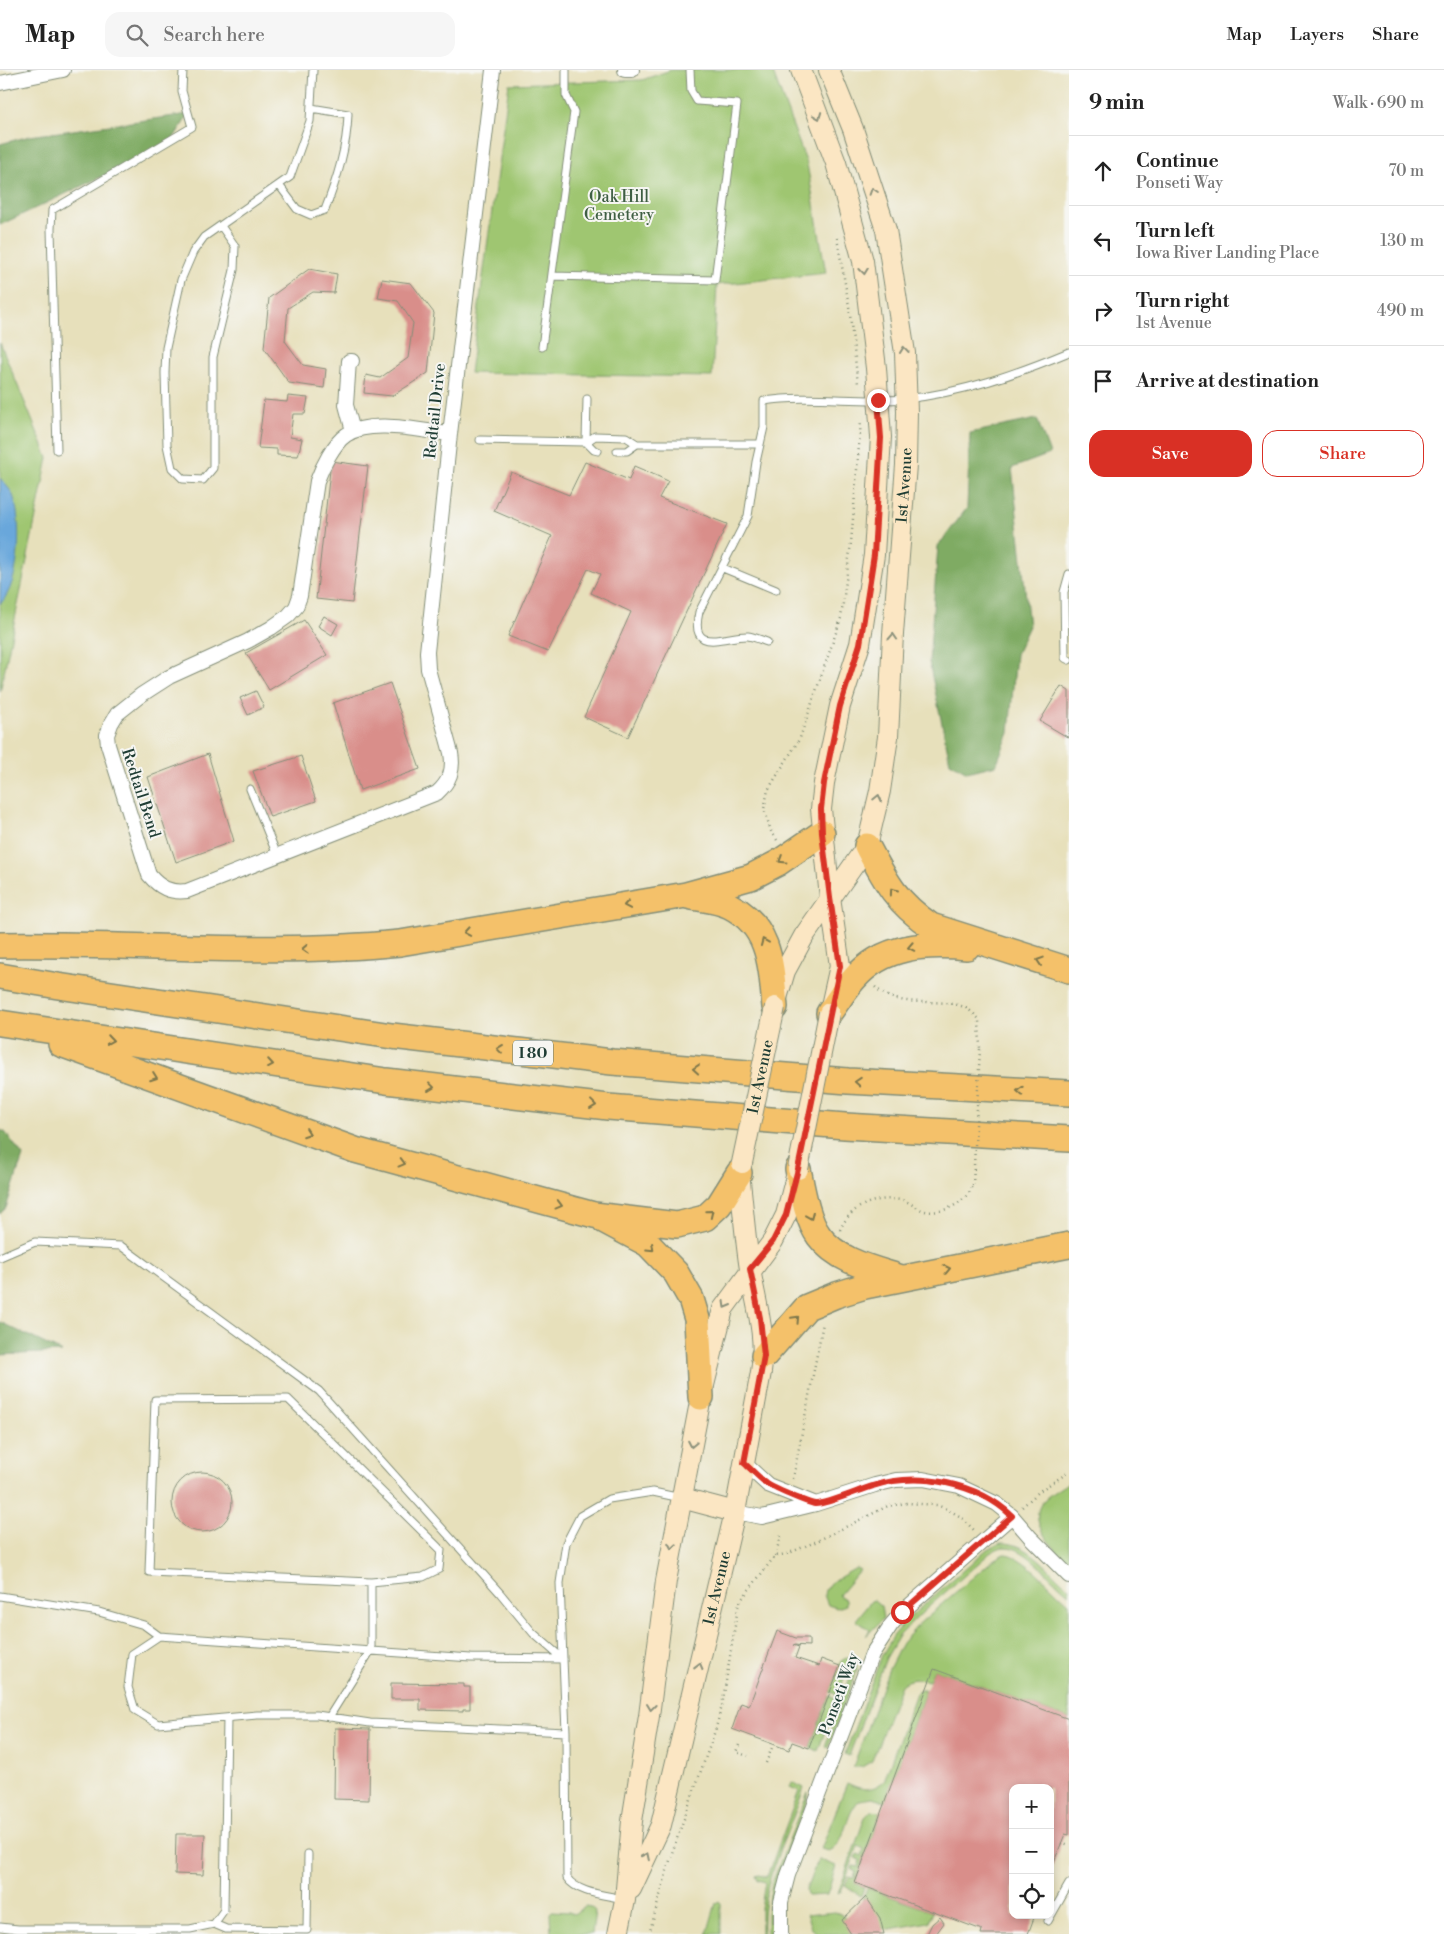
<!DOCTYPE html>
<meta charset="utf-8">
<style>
:root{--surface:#fff;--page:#f6f6f6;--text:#222;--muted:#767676;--line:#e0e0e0;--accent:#d93025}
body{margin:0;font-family:"Libre Bodoni",serif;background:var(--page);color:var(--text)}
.controls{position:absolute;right:15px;bottom:15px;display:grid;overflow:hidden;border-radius:10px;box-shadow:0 2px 8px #0003}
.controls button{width:45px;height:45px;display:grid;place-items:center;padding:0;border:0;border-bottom:1px solid var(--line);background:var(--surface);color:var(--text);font:25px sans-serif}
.stop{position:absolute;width:15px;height:15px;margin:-11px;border:4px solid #d93025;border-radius:50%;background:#fff}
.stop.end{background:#d93025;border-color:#fff;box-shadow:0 1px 5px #0008}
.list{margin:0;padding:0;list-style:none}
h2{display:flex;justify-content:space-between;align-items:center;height:65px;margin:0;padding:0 20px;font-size:21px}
h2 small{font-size:16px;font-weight:400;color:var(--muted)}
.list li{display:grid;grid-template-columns:32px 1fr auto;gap:15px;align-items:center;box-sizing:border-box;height:70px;padding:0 20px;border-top:1px solid var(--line)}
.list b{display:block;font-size:19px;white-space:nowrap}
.list p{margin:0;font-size:16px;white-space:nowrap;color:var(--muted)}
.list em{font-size:16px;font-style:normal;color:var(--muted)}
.actions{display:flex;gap:10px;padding:15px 20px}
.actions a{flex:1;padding:11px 0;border:1px solid var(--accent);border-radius:15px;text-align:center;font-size:18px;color:var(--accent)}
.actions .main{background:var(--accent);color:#fff}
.icon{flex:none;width:28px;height:28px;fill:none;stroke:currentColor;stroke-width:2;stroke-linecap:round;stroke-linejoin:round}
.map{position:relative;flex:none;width:1069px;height:1864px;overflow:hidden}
header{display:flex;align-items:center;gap:30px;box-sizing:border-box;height:70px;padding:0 25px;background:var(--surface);border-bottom:1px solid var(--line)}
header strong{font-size:24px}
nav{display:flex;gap:28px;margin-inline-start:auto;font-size:18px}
.search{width:350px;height:45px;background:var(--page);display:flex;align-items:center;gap:12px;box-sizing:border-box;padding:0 18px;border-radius:15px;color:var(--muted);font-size:19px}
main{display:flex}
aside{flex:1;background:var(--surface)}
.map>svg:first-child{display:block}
.green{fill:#9fc671;stroke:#5f8252}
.forest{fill:#7fab63;stroke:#4f744c}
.water{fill:#69a7db;stroke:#447288}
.building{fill:#d98e8a}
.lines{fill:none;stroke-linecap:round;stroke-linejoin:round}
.service-casing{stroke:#838e78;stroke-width:9}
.minor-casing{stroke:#838e78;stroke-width:16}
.secondary-casing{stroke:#838e78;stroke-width:22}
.motorway-casing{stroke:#838e78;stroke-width:28}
.path{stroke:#838e78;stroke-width:2.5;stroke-dasharray:1 4;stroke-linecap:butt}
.service{stroke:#fff;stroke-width:7}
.minor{stroke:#fff;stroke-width:14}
.secondary{stroke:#fbe6c3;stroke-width:20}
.motorway{stroke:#f4c16a;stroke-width:25}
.secondary-bridge-casing{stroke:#838e78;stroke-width:22;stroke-linecap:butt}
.path-bridge{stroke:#838e78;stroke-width:2.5;stroke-dasharray:1 4;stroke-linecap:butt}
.secondary-bridge{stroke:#fbe6c3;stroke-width:20}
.oneway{stroke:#8d927c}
.oneway2{stroke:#7f784c}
.route{stroke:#d93025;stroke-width:6}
.labels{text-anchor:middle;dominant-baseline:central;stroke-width:4;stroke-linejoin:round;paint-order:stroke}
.shield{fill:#f6f6f2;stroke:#60746d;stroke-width:1}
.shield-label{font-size:15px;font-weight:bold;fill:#1f3d34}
.park-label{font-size:16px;fill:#3f5f43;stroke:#f6f6f2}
.street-label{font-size:16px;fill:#1f3d34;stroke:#f6f6f2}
</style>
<header>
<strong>Map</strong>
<div class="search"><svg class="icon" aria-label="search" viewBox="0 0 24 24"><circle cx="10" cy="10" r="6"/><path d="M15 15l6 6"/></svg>Search here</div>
<nav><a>Map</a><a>Layers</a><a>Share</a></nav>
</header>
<main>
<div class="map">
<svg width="1069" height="1864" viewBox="0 0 1069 1864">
<rect width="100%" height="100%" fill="#f6f6f2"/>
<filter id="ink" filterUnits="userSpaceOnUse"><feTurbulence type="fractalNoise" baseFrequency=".02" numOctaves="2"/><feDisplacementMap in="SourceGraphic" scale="10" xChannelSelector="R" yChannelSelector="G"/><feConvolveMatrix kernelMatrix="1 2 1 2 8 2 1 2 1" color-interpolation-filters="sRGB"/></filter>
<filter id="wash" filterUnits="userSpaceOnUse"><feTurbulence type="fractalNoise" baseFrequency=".0096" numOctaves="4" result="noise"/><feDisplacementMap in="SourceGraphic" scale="20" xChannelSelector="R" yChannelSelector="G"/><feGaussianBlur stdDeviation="1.12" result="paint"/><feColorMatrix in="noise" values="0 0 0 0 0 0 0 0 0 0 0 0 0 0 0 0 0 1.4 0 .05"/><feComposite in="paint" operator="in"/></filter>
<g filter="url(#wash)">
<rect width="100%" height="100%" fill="#e7e0bb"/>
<!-- green -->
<path class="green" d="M671,0H772L807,94L826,203L717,215L712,307L470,303L509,14L642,10Z
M0,273L48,388L0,622Z
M1069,1412V1493C1053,1477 1023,1450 1046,1428C1053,1422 1062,1417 1069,1412Z
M1001,1473C1030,1472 1049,1502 1069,1518V1524C1052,1512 1027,1476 1005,1477C1000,1477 995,1480 990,1483L925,1540L899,1566L886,1588L849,1686L845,1684L882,1585L894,1565L910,1547L986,1480Z
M1004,1484C1023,1484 1053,1520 1069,1533V1649L934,1599L929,1611C919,1609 910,1607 901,1615L872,1691L862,1697H853L888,1601L902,1573L921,1552L993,1490Z
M856,1498L860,1500L839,1525L846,1530V1535L837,1538L828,1535L824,1525L825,1520L830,1513Z
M874,1530L881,1536L883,1549L866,1566L870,1560L856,1550L871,1531Z
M846,1588H851L838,1625L830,1622L841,1591Z
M856,1591L857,1599L828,1678L825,1676Z
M921,1620H926L885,1732L872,1728L860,1730C844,1743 847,1774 829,1781L821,1779L847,1713C861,1720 871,1722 884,1711L916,1623Z
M829,1626L837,1629L818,1681L810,1677Z
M792,1712L804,1718C788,1766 760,1811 763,1864H761V1838L765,1812L758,1810L756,1806L759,1805L767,1807L799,1721L790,1717Z
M808,1722V1730C792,1773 768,1817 771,1864H767V1844L772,1813Z
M871,1741L881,1742L855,1813L864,1817L861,1826L845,1816L849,1807L854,1808L856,1802L852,1800L853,1796L858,1797L860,1790L856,1788L858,1784L862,1786L864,1779L858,1776L841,1822L838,1824L865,1747Z
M818,1789L836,1796L827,1825L807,1826L806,1820Z
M867,1818L933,1842L929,1852L884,1860L862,1831Z
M719,1831L721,1833V1864H707L716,1833Z
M585,1836L591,1837L595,1841L592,1864H551L550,1843L552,1841L569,1842L574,1844Z
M834,1842C847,1844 850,1853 855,1864H817L811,1857L806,1845Z"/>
<!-- forest -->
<path class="forest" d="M189,44L170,74L0,155V74L30,66Z
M1037,349L1050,384L1012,398L1029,556L1016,584L1009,663L996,695L967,702L950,692L929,592L938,476L967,438L970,363Z
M0,1060L5,1062L23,1086L6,1138L0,1144Z
M0,1252L62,1282L0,1285Z"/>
<!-- water -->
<path class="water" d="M0,408C3,412 9,418 12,423C23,448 21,514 0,534Z"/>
<g id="blocks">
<!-- building -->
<path class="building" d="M309,199L337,204L334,223L313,222L288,238L285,271L303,295L326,299L324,318L289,313L264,278L269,228Z
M382,209L411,213L434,243L428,303L392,326L364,323L366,305L380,308L408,288L413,253L398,231L378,228Z
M288,326L308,328L305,344H293L290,367L302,369L298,386L277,385V379L258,378L264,330L287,332Z
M331,391L368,396L352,533L316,529Z
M585,392L629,410L634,396L655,405L668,411L659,428L727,454L628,667L584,647L631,542L591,523L600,504L588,499L548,582L508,566L552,466L494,441L511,402L569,425Z
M324,546L338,554L332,565L318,556Z
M304,550L327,585L269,620L246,583Z
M390,613L420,699L360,720L333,633Z
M1061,616L1069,621V668L1040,651Z
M256,621L264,637L248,645L240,628Z
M208,684L234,771L176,792L148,707Z
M301,686L316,731L270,747L253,701Z
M172 1432a30 30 0 1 1 60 0a30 30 0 1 1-60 0Z
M777,1561L796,1568H809V1576L793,1575L799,1577L795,1588L819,1596L821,1589L840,1596L809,1678L792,1672L789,1680L732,1659L741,1633L749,1636Z
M934,1599L1069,1649V1765L1065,1764L1050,1802V1718H1013V1845H1035L1028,1864H981L982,1860L855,1813Z
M391,1613L464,1614V1617H470V1639H463V1641L420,1640V1629H391Z
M335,1658L370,1659L369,1730L334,1729Z
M176,1764H205L203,1805L175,1804Z
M866,1827L880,1848L884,1864H851L842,1850Z
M940,1847L944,1853L936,1864H927L932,1854Z"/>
</g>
</g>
<g filter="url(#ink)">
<use href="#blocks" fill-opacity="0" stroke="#838e78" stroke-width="1"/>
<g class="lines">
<defs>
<path id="service" d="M279,115L297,139L311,145L325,140C337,109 347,78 348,44L311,38
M221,156L235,176L234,200L213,287V398L203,410L183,409L172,398L167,375L165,303L166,278L181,210L193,182L204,167L290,107L310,51L313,0
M552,206L715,210L737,34L697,31L691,21L690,0
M542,277L574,42L566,25V0
M587,329L586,372L594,380L598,381
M480,370L586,372L595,366L626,367L637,374H760
M57,380L51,159L52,140L192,57L182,21L183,0
M617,381H627L637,374
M723,498L776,520
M1069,504L1064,522L1065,588L1069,590
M767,572C761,570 755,567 748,566C725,565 689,586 699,542L748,446L756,392L764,357V331C811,324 858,333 905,329C962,323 1016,304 1069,282
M250,719L277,785
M0,1187L35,1172L121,1176L319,1321L500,1523L533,1563L563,1589
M0,1526L99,1542L144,1555L159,1566
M563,1589L560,1513L566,1473L580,1446L609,1429L653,1422L681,1428
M329,1647L371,1580V1512L149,1502L155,1330L288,1329L441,1480L439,1499L423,1507L371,1512
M566,1662L370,1653L317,1645H257L158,1654L135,1640L128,1617L132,1584L159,1566L471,1588L563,1589L566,1662L567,1808C577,1823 606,1825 623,1829
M1048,1851L1069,1814
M214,1854L226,1859L307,1860L308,1784
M0,1857L18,1859H190L214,1854L224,1840L227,1648"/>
<path id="minor" d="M625,0H632
M0,13L63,0
M352,291H349L346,335L353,361
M450,364C422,361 370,348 346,365C334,373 322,397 317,411L300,526L296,537L288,546L271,558L248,571L169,607L141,625L117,644L111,654L107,665L108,675L149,805C160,818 170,823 187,821L437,723C450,711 454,700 451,683L428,599L427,582L450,364L493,0
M744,1393L768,1415L816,1434
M735,1442L762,1447L816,1434L875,1415L896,1410L923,1409L959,1416L997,1434L1012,1446L1031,1468L1069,1506
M781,1864V1832L788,1805L872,1584L891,1555L902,1542L1012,1446"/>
<g id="secondary">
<path d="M801,0L836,93L863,191L876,298L881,367L874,485L860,574L840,636L824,713L821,739L830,828L840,896L831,936"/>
<path id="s1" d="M777,928L785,901L804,866L867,776L880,721L888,667L893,564L906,395L907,342L905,283L886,160L853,59L829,0"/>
<path d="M682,1428L735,1442"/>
<path id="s2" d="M631,1819L661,1755L735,1442L761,1302C767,1267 756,1234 750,1199C745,1168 743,1135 739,1103L741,1096"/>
<path d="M618,1864L625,1830L632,1751L649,1646L666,1511L701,1327L723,1239L773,1171L786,1145L798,1099"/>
</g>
<path id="motorway" d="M867,776C886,812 896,832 931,856L1069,900
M688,826C701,829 718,830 730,836C771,857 771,896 775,937
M0,875C133,873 267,886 400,873L686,825L751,807L778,793L822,763
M0,906L58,916L392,966L612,992L848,1011L1069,1023
M829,943C837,932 845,919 854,909C883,875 926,873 967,877
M0,953L386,1011L608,1037L845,1056L1069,1069
M61,974L355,1080L594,1145L677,1155L705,1148L719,1135L739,1103
M798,1099C802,1119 807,1150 819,1166C838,1192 874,1199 902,1208
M605,1151L648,1174L676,1203L691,1229L697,1249L701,1327
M764,1286L807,1237L836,1225L865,1216L1069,1175"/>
</defs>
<!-- service casing -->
<use href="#service" class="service-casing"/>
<!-- minor casing -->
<use href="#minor" class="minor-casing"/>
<!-- secondary casing -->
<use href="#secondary" class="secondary-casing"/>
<!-- motorway casing -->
<use href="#motorway" class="motorway-casing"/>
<!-- path -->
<path class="path" d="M837,168L849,236L858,314
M777,770L771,761L764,739L768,720L800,668L841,548L851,473L861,351
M875,917C900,941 935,926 964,937C969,939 975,945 979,949L980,979
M840,1160C850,1136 875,1126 901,1130C909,1131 917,1139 925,1141C943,1145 967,1132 973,1115
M793,1409L823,1253
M1022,1437L1041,1420L1069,1402
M775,1486L782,1462
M739,1675L736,1682L748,1686
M766,1693L773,1675
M1061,1773L1069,1776
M649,1864L673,1780L715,1661L722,1636L738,1537L741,1530L775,1486L787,1484L815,1472L888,1436L907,1433L937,1435L949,1440L961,1447L974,1460"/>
<!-- service -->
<use href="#service" class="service"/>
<!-- minor -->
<use href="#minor" class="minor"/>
<!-- secondary -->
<use href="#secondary" class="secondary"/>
<!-- motorway -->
<use href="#motorway" class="motorway"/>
<defs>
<g id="secondary-bridge">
<path id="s3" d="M742,1093L775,937"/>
<path d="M798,1099L829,943"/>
</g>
</defs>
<!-- secondary-bridge casing -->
<use href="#secondary-bridge" class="secondary-bridge-casing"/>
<!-- path-bridge -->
<path class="path-bridge" d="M973,1115L980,979"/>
<!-- secondary-bridge -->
<use href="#secondary-bridge" class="secondary-bridge"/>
</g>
<!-- one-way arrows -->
<defs><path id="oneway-chevron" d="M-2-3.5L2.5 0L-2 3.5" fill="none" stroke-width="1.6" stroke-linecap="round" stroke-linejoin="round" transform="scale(1.25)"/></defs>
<g class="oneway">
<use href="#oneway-chevron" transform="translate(818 46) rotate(69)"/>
<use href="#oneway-chevron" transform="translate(873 121) rotate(-108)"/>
<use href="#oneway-chevron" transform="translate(864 201) rotate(83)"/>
<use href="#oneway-chevron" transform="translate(904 280) rotate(-96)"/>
<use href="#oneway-chevron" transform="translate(893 567) rotate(-87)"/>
<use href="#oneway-chevron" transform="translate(878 728) rotate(-77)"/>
<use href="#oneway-chevron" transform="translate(726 1235) rotate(120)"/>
<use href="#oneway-chevron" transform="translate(692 1374) rotate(101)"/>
<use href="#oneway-chevron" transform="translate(672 1476) rotate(100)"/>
<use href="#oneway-chevron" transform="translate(699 1596) rotate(-76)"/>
<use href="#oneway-chevron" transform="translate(651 1637) rotate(97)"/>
<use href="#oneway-chevron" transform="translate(646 1786) rotate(-64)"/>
</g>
<g class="oneway2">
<use href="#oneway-chevron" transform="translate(782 790) rotate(148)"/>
<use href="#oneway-chevron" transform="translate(893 821) rotate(-125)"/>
<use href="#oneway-chevron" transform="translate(627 835) rotate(170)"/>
<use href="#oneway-chevron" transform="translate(467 862) rotate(170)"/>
<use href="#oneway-chevron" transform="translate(764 872) rotate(-113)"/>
<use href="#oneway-chevron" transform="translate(911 877) rotate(169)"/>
<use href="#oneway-chevron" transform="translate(305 879) rotate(178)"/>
<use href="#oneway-chevron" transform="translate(1040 891) rotate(-162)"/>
<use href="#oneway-chevron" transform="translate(110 970) rotate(9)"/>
<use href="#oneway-chevron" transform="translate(500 979) rotate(-173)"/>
<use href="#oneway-chevron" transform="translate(270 994) rotate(9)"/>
<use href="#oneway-chevron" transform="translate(696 999) rotate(-175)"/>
<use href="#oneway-chevron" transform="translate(154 1007) rotate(20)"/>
<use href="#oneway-chevron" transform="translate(858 1012) rotate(-176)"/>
<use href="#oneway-chevron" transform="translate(431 1017) rotate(7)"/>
<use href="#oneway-chevron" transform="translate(1020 1021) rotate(-177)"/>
<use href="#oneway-chevron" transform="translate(593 1035) rotate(7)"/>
<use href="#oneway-chevron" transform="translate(307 1063) rotate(20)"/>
<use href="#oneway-chevron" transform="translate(402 1093) rotate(15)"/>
<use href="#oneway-chevron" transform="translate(559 1135) rotate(15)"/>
<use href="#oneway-chevron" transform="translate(710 1143) rotate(-39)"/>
<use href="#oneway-chevron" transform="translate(810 1146) rotate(67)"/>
<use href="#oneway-chevron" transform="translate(651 1178) rotate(43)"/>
<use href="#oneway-chevron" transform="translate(947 1199) rotate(-12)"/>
<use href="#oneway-chevron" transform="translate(796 1249) rotate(-47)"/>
</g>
</g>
<g class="lines" filter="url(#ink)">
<!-- route -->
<path class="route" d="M878,330L881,368L874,485L860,574L840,636L824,713L821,739L822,763L830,828L840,896L798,1099L786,1145L773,1171L750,1199L760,1248L764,1286L744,1393C751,1399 758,1407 766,1413C772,1418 808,1433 815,1434C825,1435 862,1419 873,1416C918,1401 978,1413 1012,1446L902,1542"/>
</g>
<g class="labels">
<!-- shield labels -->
<rect class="shield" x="513" y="970.5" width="40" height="25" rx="4"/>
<g class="shield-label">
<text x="533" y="983">I 80</text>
</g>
<!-- park labels -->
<g class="park-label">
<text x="619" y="127">Oak Hill<tspan x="619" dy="18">Cemetery</tspan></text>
</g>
<!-- street labels -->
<g class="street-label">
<text transform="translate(435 341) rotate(-84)">Redtail Drive</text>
<text stroke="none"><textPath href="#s1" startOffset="541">1st Avenue</textPath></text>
<text transform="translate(141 723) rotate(72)">Redtail Bend</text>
<text stroke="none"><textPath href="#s3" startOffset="88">1st Avenue</textPath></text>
<text stroke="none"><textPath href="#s2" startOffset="314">1st Avenue</textPath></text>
<text transform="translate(839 1624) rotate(-70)">Ponseti Way</text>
</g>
</g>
</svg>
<div class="controls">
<button>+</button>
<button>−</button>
<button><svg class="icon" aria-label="locate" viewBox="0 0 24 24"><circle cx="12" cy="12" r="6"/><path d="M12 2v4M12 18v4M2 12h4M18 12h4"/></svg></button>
</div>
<div class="stop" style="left:902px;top:1542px"></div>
<div class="stop end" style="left:878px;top:330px"></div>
</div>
<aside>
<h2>9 min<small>Walk · 690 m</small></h2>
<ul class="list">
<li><svg class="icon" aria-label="ahead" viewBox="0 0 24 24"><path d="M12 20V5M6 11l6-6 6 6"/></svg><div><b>Continue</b><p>Ponseti Way</p></div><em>70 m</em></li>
<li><svg class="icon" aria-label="left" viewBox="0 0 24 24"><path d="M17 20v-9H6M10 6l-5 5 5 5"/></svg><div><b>Turn left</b><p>Iowa River Landing Place</p></div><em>130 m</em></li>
<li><svg class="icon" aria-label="right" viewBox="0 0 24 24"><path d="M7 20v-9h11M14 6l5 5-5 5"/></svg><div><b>Turn right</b><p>1st Avenue</p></div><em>490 m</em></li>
<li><svg class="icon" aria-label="arrive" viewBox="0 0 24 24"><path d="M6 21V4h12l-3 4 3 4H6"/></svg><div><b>Arrive at destination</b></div></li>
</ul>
<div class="actions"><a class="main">Save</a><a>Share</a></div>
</aside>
</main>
